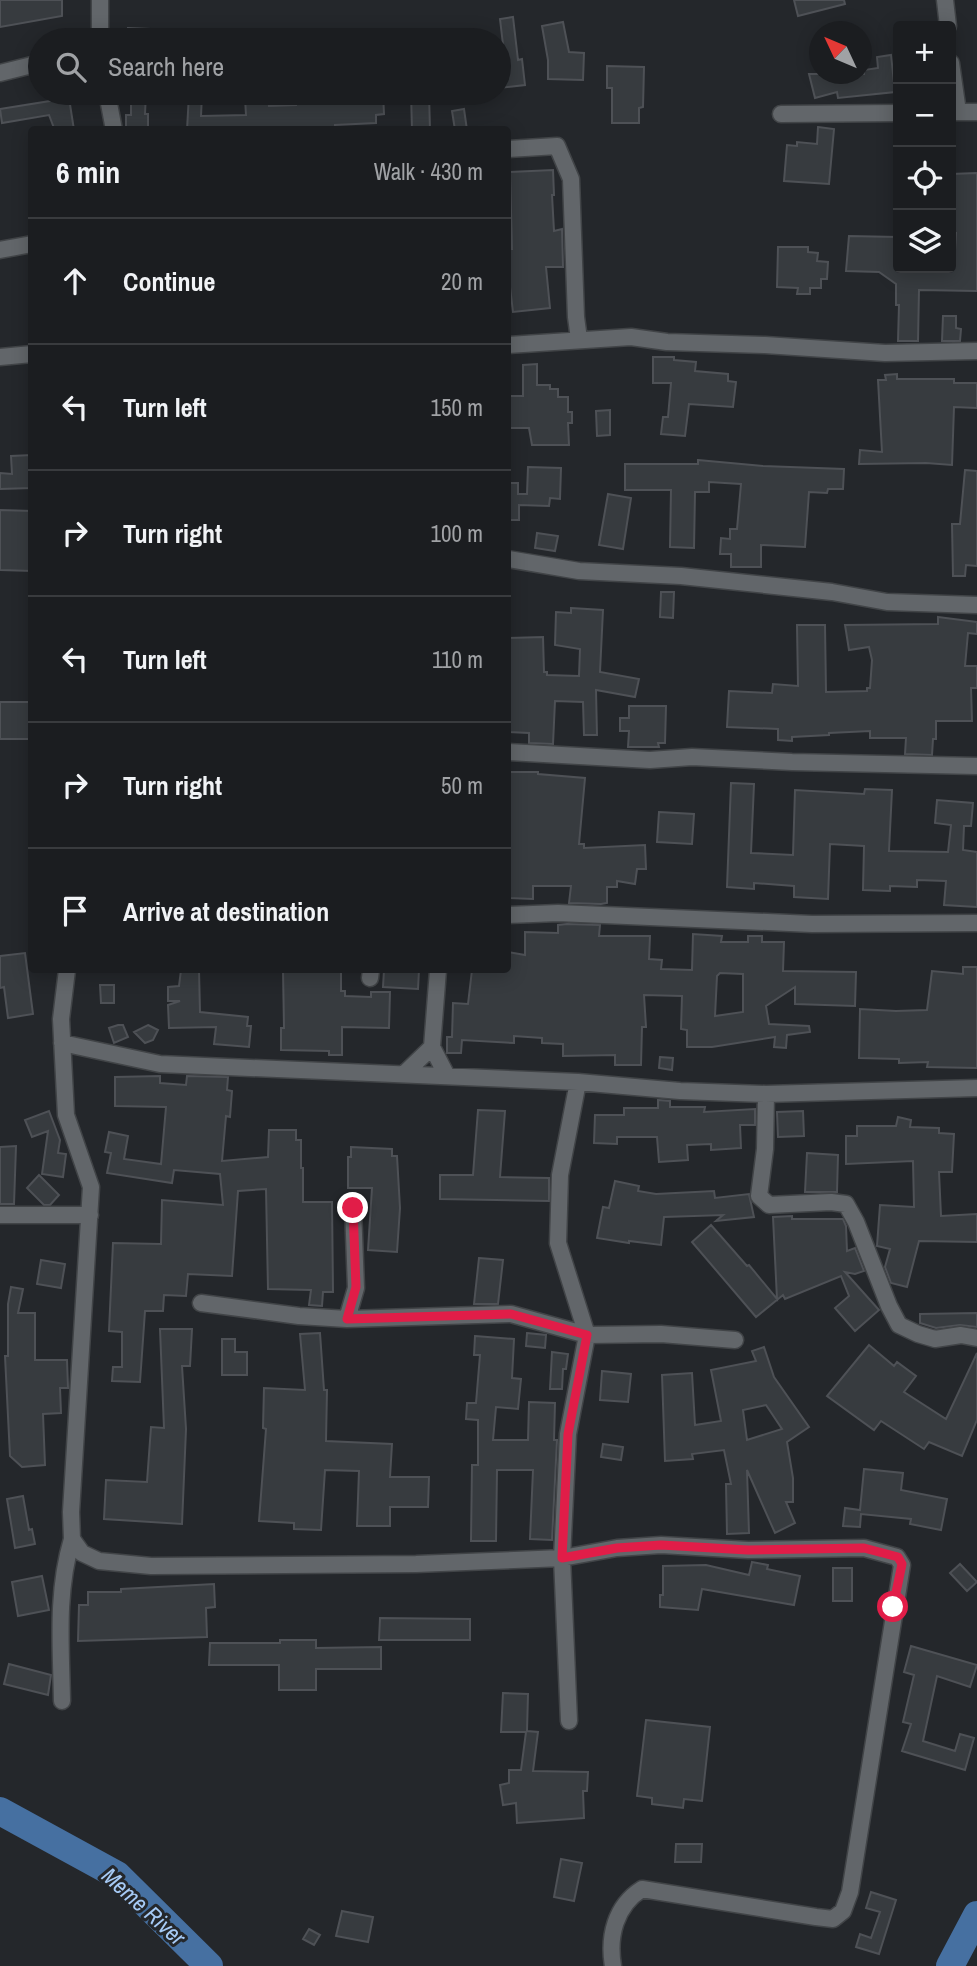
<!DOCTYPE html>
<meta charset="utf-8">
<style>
:root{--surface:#1b1d20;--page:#282a2d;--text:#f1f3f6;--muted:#a0a2a5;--line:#393b3e}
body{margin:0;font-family:"Archivo Narrow",sans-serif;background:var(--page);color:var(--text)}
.controls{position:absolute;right:21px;top:21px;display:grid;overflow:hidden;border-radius:7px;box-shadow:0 4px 18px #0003}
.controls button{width:63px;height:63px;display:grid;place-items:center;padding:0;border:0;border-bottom:2px solid var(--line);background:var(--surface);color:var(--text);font:35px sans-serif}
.compass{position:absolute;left:809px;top:21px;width:63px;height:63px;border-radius:50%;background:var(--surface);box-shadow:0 4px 18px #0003;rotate:314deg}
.stop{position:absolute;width:21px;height:21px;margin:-16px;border:5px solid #e11d48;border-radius:50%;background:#fff}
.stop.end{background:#e11d48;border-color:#fff;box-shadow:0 2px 7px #0008}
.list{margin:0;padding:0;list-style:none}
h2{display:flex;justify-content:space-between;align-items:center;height:91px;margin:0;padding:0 28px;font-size:30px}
h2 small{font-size:23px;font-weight:400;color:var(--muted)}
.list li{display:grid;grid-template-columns:46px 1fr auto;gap:21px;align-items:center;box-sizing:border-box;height:126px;padding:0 28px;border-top:2px solid var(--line)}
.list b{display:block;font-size:26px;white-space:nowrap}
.list em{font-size:23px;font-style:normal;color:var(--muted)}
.icon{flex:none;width:38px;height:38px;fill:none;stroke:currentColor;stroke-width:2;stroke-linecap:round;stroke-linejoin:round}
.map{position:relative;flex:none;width:977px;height:1966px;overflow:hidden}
.search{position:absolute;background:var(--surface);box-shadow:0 4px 18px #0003;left:28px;top:28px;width:483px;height:77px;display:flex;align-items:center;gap:18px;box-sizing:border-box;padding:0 24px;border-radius:38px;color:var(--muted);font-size:26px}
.panel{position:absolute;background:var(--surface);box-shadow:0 4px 18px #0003;left:28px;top:126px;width:483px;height:847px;border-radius:7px}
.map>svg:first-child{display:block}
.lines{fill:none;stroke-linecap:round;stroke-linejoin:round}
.river{stroke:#4670a1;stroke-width:28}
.building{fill:#373b3f;stroke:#4e5156;stroke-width:2;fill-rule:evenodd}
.street-casing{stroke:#414447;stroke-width:19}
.street{stroke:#62666a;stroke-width:16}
.route{stroke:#e11d48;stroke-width:9}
.labels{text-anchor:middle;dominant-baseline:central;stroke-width:6;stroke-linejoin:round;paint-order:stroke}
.water-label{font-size:23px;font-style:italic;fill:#a6caf5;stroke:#24272b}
</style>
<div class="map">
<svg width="977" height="1966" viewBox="0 0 977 1966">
<rect width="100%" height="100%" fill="#24272b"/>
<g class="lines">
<!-- river -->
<path class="river" d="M0,1811L117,1875L209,1966
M950,1966L977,1915"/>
</g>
<!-- building -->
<path class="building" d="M0,0H62V16L0,27Z
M794,0H844L845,4L798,16Z
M513,17L518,60L522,59L525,85L499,88V53H504L500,19Z
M563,22L569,52L584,53L583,80L548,79V60L542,26Z
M128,28L172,30V40H127Z
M891,55L895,92L838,98L837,92L815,98L809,74H864V70L878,68L877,57Z
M607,66L644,67L643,107L639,108V123H612V88H607Z
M131,93H146L145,114H148V130H126V115H131Z
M295,93H383L384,114L376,115V123L335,125V130H187L189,94H202L201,116L246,115L245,98L268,96L269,106L296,105Z
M411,93H429L430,130H412Z
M69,98L74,130L54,128L49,115L2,123L0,109Z
M464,109L467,130H455L452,111Z
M818,127L834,129L829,184L784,181L787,145L797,146V142L817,144Z
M553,170L554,195H552L554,231L562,229L563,267H546L550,308L513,312L508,270V249H512L510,172Z
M977,173V291L919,290L918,341H898L899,305H896V284L879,272L846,271L849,236L898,237V268H954L956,233H951V174Z
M778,247H808V252L818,253L817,261L828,262L827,279H821V288H810V294H797L798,288L777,287Z
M943,316H956V328L961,329L960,341H942Z
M653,357H674V360L696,362L695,371L728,374V381L736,382L733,407L689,404L685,436L661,434L663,417H668L671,383H653Z
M537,364V385H550V389H558V397H568V412H572V423H568L569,445H532L529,428H508V396H523V365Z
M897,374V379H954V383H977V408L954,407L952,465L926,463L859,464L860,450L882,452L878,380H886L885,375Z
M610,410V435L597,436L596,411Z
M32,455V488L0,489V473L12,474L11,456Z
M698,460L763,466L844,469L843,489H828L827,493L809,492L805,547L761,545V567H731V554H720L721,538L730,539V529H737L741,484L709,482V492H695L694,548L670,547L671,490H625V464H698Z
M528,467L561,468L560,499L550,498L549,506L519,505V520H508V483H518V494H527Z
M965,470L977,471V566L966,565L965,576H953L952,524H960Z
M608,494L631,498L623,549L599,545Z
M0,510L32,511V571L0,570Z
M537,533L558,536L555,551L535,548Z
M661,592H674L673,618L660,617Z
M571,608L603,610L600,672L639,679L635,697L596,690L597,735H584L583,702L555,701L553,744L529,743V733L508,732V638L543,637L544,672H547V675L579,676L580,649L555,645L556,612L571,613Z
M938,617L977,622V634L968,633L965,666H977V688H971L972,721H936V739H933L932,755L905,754L906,738H870V731L829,733V735L792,737V741L778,740V729L727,727L729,691L772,693L773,684L798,686L797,625H825L826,692L867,691V688H870L872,660L869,647L849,650L845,625L938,624Z
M0,702H29L32,729H29V739H0Z
M629,706H666L665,743H658L659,747H628L629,731H620V718H629Z
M508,772H538V774L585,778L579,844H584V848L645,845L646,869H637L635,884L617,881V887H607V903L601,904L569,903L571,886H533V899L508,898Z
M731,783L754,784L751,853L793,855L795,790L864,794L865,789L892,790L889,851L948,852L951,825L935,823L937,800L973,803L971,826H964L963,850L977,852V907L944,905L946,881L917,880V887L890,886V891L863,890L864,846L830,844L828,899L794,897V886L754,883V889L727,887Z
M659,812L694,814L692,844L657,842Z
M567,924L600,925L599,936H650L649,959L662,960L661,969L692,970L693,934L722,936L721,942H748V936H762V942H784L783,971L856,972L855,1006L795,1004V987L766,1006L769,1024L809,1026L810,1032L787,1035L786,1048L774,1047L775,1037L712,1047H687V1030L681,1029L682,996L644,995L646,1027H642L641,1065H615V1055L563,1056V1044L542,1043V1038L514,1036V1043L462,1040L461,1053H447V1037H452L453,1003L468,1004L472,970H508V952L525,955V932L558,933V925ZM720,973L743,974V1012L715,1016L717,976Z
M25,953L33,1014L8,1018L4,987L0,988V956Z
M963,967H977V1068L927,1067L928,1062L899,1063V1059L859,1058L860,1009L896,1011L927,1010L932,971L963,974Z
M181,970H199L200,1012L248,1017L247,1026H251L249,1047L214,1044L216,1027L169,1028L168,1005L180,1001H168V987L179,986Z
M283,970H341V991H345V996L371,997V992H390L389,1028L342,1027V1055H329V1051L281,1050V1028H284Z
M384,970H419L418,989L383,987Z
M100,985H114V1003H101Z
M118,1025H123L128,1037L114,1043L109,1028Z
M148,1025L158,1030L153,1040L145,1043L134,1032Z
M660,1057L673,1058L672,1070L659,1068Z
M160,1076V1083L186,1085L187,1076L228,1077L227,1090L232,1091L230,1117L226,1116L222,1161L268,1157L269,1130H296V1140H301V1168H303V1202H332L333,1292H323L322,1306L309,1305L311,1290L268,1289L266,1189L238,1191L232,1276L188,1274L186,1296L164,1295L163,1311H145L140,1382L112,1381L113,1367H122V1332L109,1331L113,1243L161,1244L162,1200L223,1205L220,1174L174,1170L172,1183L107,1173L111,1153L105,1152L109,1132L128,1136L124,1159L161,1164L166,1107L115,1106V1077Z
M658,1100L670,1101V1107H705L704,1112L755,1109V1125H740L741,1148L711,1150V1144L687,1145L688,1160L659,1162L657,1137H617V1144L594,1143L595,1115H624V1108H658Z
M478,1110L505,1111L500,1177L549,1178V1201L440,1199V1175H473Z
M49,1111L60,1140L58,1153L66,1154L63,1177L42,1174L48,1131L32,1137L25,1120Z
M803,1111L804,1136L778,1137L777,1112Z
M898,1117L911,1120L910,1127L939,1128V1133L954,1134L952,1172H939L941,1216L977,1214V1242L919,1241L907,1287L891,1283L885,1267L890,1249L877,1246L880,1205L914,1207L913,1161L846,1164V1136H857V1126H896Z
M16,1146L14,1204H0V1147Z
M351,1147L392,1149V1156H397L400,1208L397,1252L368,1250L372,1188H348V1157H351Z
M807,1153L838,1155L837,1192H805Z
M39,1175L59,1195L50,1205H44L27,1188Z
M615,1181L639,1186L638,1191L656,1194L714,1191L715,1198L749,1194L754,1217L716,1221L723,1215L664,1217L661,1245L629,1241V1243L597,1238L603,1207L609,1208Z
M792,1216V1219H843L846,1226L847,1251L855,1248L864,1271L855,1274L845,1272L879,1310L855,1331L835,1308L849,1296L841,1276L785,1299L783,1295L756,1317L692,1242L711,1225L747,1266L749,1265L777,1299L773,1217Z
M479,1258L503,1260L498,1304H474Z
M41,1260L65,1264L61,1288L37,1284Z
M11,1287L23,1289L18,1313H35V1360H67L68,1388H60L61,1413L43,1414L45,1465L22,1467L10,1456L5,1356H8V1304Z
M977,1313V1327L960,1325L936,1328L920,1323V1314Z
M160,1329H192L190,1366H182L186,1429L182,1524L104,1519L106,1480L147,1482L151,1427L164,1428Z
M320,1333L324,1390H327L326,1441L392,1444L390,1477H429L428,1507H390V1526H357L359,1471L325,1470L321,1530L294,1529V1523L259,1521L266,1429L263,1428L264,1388L305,1390L300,1334Z
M527,1333L546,1335L545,1348L526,1346Z
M475,1336L514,1339L512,1378L521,1379L518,1409L496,1407L493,1440H528L529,1402L555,1403L554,1440H557L552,1540L530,1539L533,1470H497L496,1541H471L472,1465H478V1420L466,1419L467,1403H476L480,1355H474Z
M222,1339H235V1352H247V1375H222Z
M869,1345L894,1366L897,1362L916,1376L904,1392L946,1419L977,1353V1420L962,1456L929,1442L924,1449L881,1421L874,1430L827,1396Z
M764,1347L774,1377L809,1427L787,1442L793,1478V1502H786L795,1523L775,1533L747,1470L749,1533L727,1534L726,1484H731L724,1450L692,1454L693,1459L665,1461L662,1375L692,1373L695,1425L721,1421L711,1370L756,1361L752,1351ZM766,1405L782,1429L747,1440L743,1410Z
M552,1352L568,1354L566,1369H563L562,1389H550Z
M602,1371L631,1374L628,1402L600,1400Z
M603,1444L623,1447L621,1460L601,1457Z
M864,1469L903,1473L901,1490L947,1499L941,1530L910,1524L911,1519L861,1514L860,1527L843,1526L845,1508L860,1510Z
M23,1496L29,1530L32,1529L35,1544L15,1548L7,1499Z
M752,1562L768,1565L767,1569L800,1576L794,1605L702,1589L698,1610L660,1607V1595H663V1566L706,1565L749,1575Z
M960,1564L977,1582L967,1591L950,1573Z
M833,1568H852V1601H833Z
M42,1576L49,1610L18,1616L12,1582Z
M214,1584L215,1607L206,1608L207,1637L78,1641L79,1605H88V1592H121V1589Z
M380,1618L470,1619V1640H379Z
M280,1640H316V1648L381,1647V1669H316V1690H279V1665H209L210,1643H280Z
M911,1646L977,1665L970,1687L937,1676L923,1741L955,1751L960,1734L974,1738L965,1770L902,1751L911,1724L903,1722L914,1675L904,1672Z
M9,1664L51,1675L48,1695L4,1684Z
M503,1693L528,1694L527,1731L538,1732L533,1771L588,1772L587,1791H583L584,1818L517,1823L516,1803L503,1805L500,1785L509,1783V1770H521L526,1732H501Z
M646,1720L710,1727L702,1801L684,1799L683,1808L652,1804V1798L637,1796Z
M676,1844H702L701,1862H675Z
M561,1859L582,1863L574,1901L554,1897Z
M871,1892L896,1900L879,1954L856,1947L860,1934L871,1938L880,1912L866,1908Z
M342,1911L373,1917L368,1942L336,1936Z
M309,1929L320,1935L314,1945L303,1939Z"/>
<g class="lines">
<defs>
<path id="street" d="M945,0L948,26
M100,40V0
M951,63L958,112
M0,73L40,63
M107,93L114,130
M951,112H977
M781,114L898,113
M508,149L557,146L571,179L576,317L579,339
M0,250L32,244
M508,345L631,337L667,342L765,345L885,353L977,351
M0,357L32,354
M508,559L579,571L681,576L832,592L887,602L977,605
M508,752L650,760L692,757L792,762L977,766
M508,915L558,913L812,924L977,923
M67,970L61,1019L66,1115L91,1187L71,1512L72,1539L82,1553L99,1561L151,1566L416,1564L562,1558L617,1548L661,1545L748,1550L864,1548L897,1557L902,1565L850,1892L843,1911L833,1919L816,1917L642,1889C615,1906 608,1937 613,1966
M438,970L432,1047L447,1076
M370,978L371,970
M62,1043L160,1064L578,1082L680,1091L766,1094L977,1088
M405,1073L432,1047
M766,1094L765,1149L759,1196L769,1205L831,1202L846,1204L856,1222L889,1306L899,1325L918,1334L935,1339L961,1335L977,1338
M353,1208L356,1288L347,1319L511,1314L587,1335L661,1334L735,1340
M0,1215H90
M201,1303L299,1316L347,1319
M62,1701C61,1645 56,1593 72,1539
M569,1721L562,1558L568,1434L587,1335L558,1243L560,1175L578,1082"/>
</defs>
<!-- street casing -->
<use href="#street" class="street-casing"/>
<!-- street -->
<use href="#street" class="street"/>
</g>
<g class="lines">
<!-- route -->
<path class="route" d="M353,1208L356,1287L347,1319L511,1314L587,1335L568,1434L562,1558L617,1548L661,1545L748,1550L864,1548L898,1557L902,1564L893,1607"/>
</g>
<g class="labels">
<!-- water labels -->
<g class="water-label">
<text transform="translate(144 1906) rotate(42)">Meme River</text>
</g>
</g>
</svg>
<div class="controls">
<button>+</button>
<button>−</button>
<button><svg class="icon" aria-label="locate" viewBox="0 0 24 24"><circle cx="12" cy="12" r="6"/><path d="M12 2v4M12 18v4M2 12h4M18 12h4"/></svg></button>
<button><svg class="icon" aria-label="layers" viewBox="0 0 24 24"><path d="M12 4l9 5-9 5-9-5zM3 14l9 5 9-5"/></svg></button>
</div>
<svg class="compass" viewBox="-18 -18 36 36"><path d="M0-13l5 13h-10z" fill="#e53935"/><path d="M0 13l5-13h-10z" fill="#a0a2a5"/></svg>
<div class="stop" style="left:893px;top:1607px"></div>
<div class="stop end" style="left:353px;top:1208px"></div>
<div class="search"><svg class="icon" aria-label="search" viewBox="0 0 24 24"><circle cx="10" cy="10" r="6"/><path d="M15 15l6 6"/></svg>Search here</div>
<section class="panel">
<h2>6 min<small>Walk · 430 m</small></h2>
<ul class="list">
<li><svg class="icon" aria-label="ahead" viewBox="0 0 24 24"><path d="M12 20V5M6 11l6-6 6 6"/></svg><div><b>Continue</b></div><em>20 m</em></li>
<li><svg class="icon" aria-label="left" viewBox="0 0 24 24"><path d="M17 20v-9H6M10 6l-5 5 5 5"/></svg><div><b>Turn left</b></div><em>150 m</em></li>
<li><svg class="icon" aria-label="right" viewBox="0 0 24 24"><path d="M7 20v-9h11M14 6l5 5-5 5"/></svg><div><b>Turn right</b></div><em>100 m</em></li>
<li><svg class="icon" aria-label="left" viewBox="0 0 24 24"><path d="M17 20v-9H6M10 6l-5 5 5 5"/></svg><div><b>Turn left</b></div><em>110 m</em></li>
<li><svg class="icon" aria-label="right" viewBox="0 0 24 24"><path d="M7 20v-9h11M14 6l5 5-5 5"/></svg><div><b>Turn right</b></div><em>50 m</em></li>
<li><svg class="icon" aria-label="arrive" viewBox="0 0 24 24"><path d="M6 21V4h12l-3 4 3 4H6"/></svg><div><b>Arrive at destination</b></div></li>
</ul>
</section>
</div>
